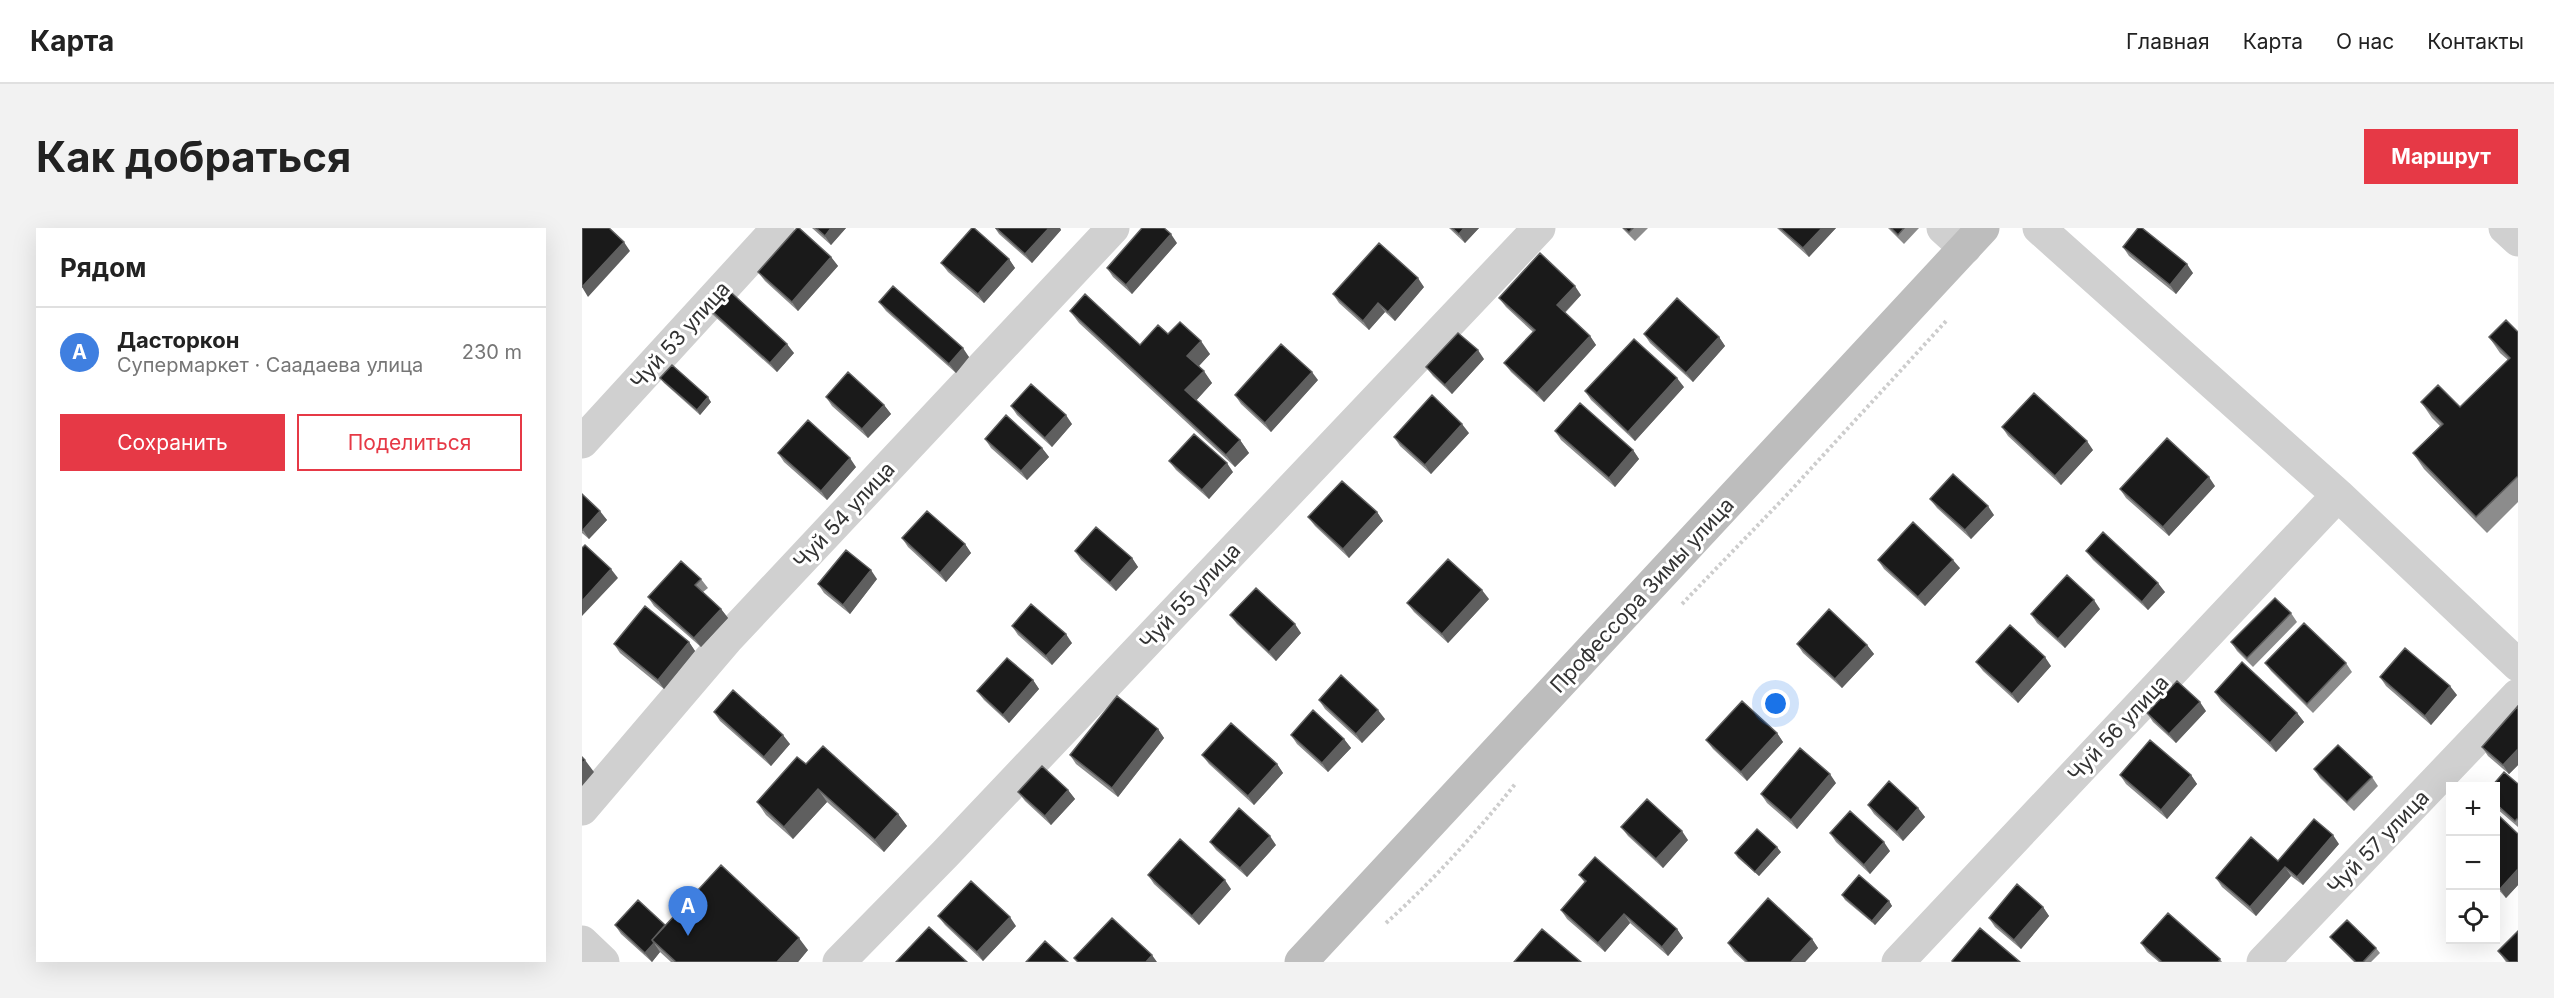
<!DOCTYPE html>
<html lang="ru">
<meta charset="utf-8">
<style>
:root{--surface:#fff;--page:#f2f2f2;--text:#222;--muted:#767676;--line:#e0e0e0;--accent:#e63946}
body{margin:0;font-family:Inter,sans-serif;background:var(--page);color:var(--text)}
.controls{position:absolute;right:18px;bottom:18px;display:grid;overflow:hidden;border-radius:0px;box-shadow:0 6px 24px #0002}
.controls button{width:54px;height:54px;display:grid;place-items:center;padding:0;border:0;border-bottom:2px solid var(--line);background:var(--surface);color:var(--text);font:30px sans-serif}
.you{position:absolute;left:1194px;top:476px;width:21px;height:21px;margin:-15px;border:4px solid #fff;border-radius:50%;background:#1a73e8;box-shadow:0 0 0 9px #1a73e833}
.badge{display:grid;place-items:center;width:39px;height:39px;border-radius:50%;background:var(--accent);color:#fff;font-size:20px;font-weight:700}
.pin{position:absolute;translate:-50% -50px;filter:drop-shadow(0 2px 3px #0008)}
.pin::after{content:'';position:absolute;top:32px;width:21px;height:18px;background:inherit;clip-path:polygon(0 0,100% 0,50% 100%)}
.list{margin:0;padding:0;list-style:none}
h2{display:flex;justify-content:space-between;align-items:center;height:78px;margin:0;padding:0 24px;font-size:26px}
h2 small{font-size:20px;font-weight:400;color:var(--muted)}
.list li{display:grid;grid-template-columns:39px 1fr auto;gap:18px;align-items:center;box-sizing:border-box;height:90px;padding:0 24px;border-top:2px solid var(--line)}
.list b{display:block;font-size:22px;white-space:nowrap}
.list p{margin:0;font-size:20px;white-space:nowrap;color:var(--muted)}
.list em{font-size:20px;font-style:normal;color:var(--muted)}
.actions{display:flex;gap:12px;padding:18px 24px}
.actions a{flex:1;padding:14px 0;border:2px solid var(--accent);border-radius:0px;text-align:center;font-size:21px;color:var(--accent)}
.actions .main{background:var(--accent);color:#fff}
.icon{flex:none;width:33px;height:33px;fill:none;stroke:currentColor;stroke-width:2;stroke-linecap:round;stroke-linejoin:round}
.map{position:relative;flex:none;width:1936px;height:734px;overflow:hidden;border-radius:0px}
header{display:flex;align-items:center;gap:36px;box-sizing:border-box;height:84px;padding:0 30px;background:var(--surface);border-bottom:2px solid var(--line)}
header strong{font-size:28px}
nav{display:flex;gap:33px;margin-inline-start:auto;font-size:21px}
.intro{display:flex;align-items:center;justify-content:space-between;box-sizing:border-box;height:144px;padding:0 36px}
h1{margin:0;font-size:42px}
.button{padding:15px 27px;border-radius:0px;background:var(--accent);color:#fff;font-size:21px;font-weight:700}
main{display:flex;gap:36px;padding:0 36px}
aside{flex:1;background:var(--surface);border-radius:0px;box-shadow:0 6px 24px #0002}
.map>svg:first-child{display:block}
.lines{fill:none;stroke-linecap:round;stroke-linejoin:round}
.path{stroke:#cdcdcd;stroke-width:4;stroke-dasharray:3 3;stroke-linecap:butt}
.street{stroke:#d0d0d0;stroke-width:33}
.secondary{stroke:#bdbdbd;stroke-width:33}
.wall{fill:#8c8c8c}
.shaded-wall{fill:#5f5f5f}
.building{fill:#1a1a1a;stroke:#5f5f5f;stroke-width:1.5}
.labels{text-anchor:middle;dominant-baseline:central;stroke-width:6;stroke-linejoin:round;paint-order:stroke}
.street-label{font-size:21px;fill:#333;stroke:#fff}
</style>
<header>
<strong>Карта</strong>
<nav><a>Главная</a><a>Карта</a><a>О нас</a><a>Контакты</a></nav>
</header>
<div class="intro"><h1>Как добраться</h1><a class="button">Маршрут</a></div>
<main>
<aside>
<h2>Рядом<small></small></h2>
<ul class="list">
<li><span class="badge" style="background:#3f7fe0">A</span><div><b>Дасторкон</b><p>Супермаркет · Саадаева улица</p></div><em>230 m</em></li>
</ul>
<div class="actions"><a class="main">Сохранить</a><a>Поделиться</a></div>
</aside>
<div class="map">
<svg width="1936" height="734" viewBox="0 0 1936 734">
<rect width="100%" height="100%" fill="#fff"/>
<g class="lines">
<!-- path -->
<path class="path" d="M1100,376L1202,270L1365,92
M804,695C852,652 894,605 934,555"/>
<!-- street -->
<path class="street" d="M1361,0L1383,20
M1457,0L1756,267L1936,437
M1923,0L1936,12
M0,214L196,0
M0,581L145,411L531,0
M0,714L21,734
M257,734L363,626L957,0
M1316,734L1756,267
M1681,734L1936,467"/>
<!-- secondary -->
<path class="secondary" d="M719,734L1401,0"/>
</g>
<!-- wall -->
<path class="wall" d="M230,0H264L249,17Z
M413,0H478L479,2L450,35L417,6Z
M867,0H897L883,15Z
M1040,0H1066L1053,13Z
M1195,0H1254L1227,29Z
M1306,0H1337L1322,16Z
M595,15L550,66L531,49L525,40Z
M1541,19L1611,45L1594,66L1547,28Z
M249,29L256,38L216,83L183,53L176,44Z
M427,31L433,40L402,75L366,44L359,35Z
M842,59L813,93L803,84L787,102L757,75L751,66Z
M999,67L983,85L1008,108L1014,117L962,174L929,144L922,135L951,104L924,79L917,70Z
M297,74L387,129L374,145L304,83Z
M123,77L212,125L195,144L130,86Z
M488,83L558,117L586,106L628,126L617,138L630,155L614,172L658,212L667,225L653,239L497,95Z
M1936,104V274L1905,305L1842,241L1831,225L1858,198L1850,190L1839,174L1878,179L1926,132L1918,125L1907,109Z
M1062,106L1137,109L1143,118L1111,154L1068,115Z
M902,131L870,166L851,148L844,139Z
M78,150L129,174L118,187L82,155Z
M736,152L689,204L659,176L653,167Z
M1102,159L1053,213L1009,172L1003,163Z
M244,169L302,177L309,186L286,210L250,178Z
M429,178L490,196L470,219L435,187Z
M1420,199L1511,222L1479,257L1426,208Z
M973,203L1051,222L1057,231L1033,259L979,212Z
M887,205L849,246L818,218L812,209Z
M403,211L460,220L467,229L445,252L409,220Z
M196,225L274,239L245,272L202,234Z
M587,233L651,244L627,271L594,242Z
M1633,258L1587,308L1544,270L1538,261Z
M0,266L25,292L7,311L0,305Z
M1348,271L1412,287L1389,311L1355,280Z
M795,284L801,293L767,330L733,298L726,289Z
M320,310L383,316L389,325L364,354L326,319Z
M493,323L550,330L556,339L534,363L499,332Z
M1504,323L1583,364L1566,382L1511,332Z
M1296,332L1378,340L1343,378L1302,341Z
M119,351L126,360L121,364L139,381L146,390L119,419L72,378L66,369Z
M295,351L268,386L242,365L236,356Z
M907,371L866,415L832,384L825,375Z
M1518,381L1483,420L1455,395L1449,386Z
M1709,385L1715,394L1671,439L1655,423L1649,414Z
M648,387L719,405L694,433L655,396Z
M430,398L490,415L470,437L436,407Z
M107,414L113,423L82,461L38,425L32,416Z
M1215,416L1285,417L1292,426L1260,460L1221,425Z
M1394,434L1469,438L1436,475L1401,443Z
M1683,435H1764L1770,444L1731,485L1689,443Z
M1798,449L1875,467L1849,497L1804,458Z
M451,452L457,461L427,495L402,472L395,463Z
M1633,464L1715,485L1722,494L1694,524L1639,473Z
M737,472L803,491L780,515L743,481Z
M1936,478V537L1927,546L1906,528L1900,519Z
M1624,483L1594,515L1571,494L1565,485Z
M132,484L208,516L189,538L138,493Z
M576,501L582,510L536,569L494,536L488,527Z
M1195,505L1201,514L1165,553L1131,521L1124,512Z
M709,507L762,511L769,520L746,544L715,516Z
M620,527L695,536L701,545L672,577L627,536Z
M224,536L316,586L325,598L302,624L245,574L211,611L184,587L175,574Z
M1732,541L1790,549L1796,558L1772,583L1738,550Z
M1538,547H1609L1615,556L1585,591L1544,556Z
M1254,555L1215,601L1185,575L1179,566Z
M1936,556V599L1914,580V558Z
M486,562L493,571L469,597L443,573L436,564Z
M1286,577L1336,580L1343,589L1321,613L1292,586Z
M1914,585L1936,606V657L1924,670L1914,659Z
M1039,599L1106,612L1081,640L1046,608Z
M1248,605L1308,623L1288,646L1254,614Z
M628,614L694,617L665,649L634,622Z
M1757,616L1721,657L1709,648L1674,688L1640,659L1634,650Z
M1199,624L1177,648L1156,630L1153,625Z
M566,647L649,661L617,697L572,656Z
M997,647L1095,701L1101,710L1086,728L1048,695L1023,724L985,691L979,682L1003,655Z
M1260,667L1307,673L1310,678L1293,697L1263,672Z
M1461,679L1467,688L1439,721L1413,699L1407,690Z
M356,688L434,698L401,733L363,697Z
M33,697H83L226,722L216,734H89L78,724L70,734L39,706Z
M1748,709L1794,720L1798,725L1789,734H1772L1751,713Z
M1230,711L1236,720L1223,734H1163L1152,724L1146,715Z
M1559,715L1638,731L1640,734H1577L1565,724Z
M1916,723L1936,734H1924Z"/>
<!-- shaded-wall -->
<path class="shaded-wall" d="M249,0H264L249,17L243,8Z
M467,0H478L479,2L450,35L443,26Z
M882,0H897L883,15L877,6Z
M1240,0H1254L1227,29L1221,20Z
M589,6L595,15L550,66L544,57Z
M42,14L48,23L6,69L0,59Z
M249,29L256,38L216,83L210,74Z
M427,31L433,40L402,75L396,66Z
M1605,36L1611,45L1594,66L1588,57Z
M836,50L842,59L813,93L806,84Z
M993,58L999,67L981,86L975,77Z
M796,75L803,84L787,102L781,93Z
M1008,108L1014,117L962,174L955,165Z
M1137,109L1143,118L1111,154L1104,145Z
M619,113L628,126L614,141L605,128Z
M205,116L212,125L195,144L188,135Z
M381,120L387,129L374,145L367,136Z
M896,122L902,131L870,166L863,157Z
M622,143L630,155L612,175L603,162Z
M730,144L736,152L689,204L683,195Z
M1095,150L1102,159L1053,213L1046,204Z
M126,169L129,174L118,187L115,182Z
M302,177L309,186L286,210L280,201Z
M484,187L490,196L470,219L463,210Z
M880,196L887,205L849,246L843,237Z
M658,212L667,225L653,239L644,227Z
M1505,213L1511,222L1479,257L1473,248Z
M460,220L467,229L445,252L439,243Z
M1051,222L1057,231L1033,259L1027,250Z
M268,230L274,239L245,272L239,263Z
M645,235L651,244L627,271L620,262Z
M1627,249L1633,258L1587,308L1581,299Z
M1406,278L1412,287L1389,311L1383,302Z
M18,283L25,292L7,311L1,302Z
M795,284L801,293L767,330L761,321Z
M383,316L389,325L364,354L358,345Z
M550,330L556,339L534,363L528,355Z
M1371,332L1378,340L1343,378L1336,369Z
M29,341L36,350L0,388V373Z
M289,342L295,351L268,386L261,377Z
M1576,355L1583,364L1566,382L1560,374Z
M900,362L907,371L866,415L860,406Z
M1512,372L1518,381L1483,420L1476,411Z
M139,381L146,390L119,419L112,410Z
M713,396L719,405L694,433L687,424Z
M484,406L490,415L470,437L464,428Z
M107,414L113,423L82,461L76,452Z
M1285,417L1292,426L1260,460L1253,451Z
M1463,429L1469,438L1436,475L1430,466Z
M451,452L457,461L427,495L421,487Z
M1868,458L1875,467L1849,497L1843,488Z
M1618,474L1624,483L1594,515L1587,506Z
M796,482L803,491L780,515L774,506Z
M1715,485L1722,494L1694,524L1688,515Z
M576,501L582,510L536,569L530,560Z
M1195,505L1201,514L1165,553L1159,544Z
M201,507L208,516L189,538L182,529Z
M762,511L769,520L746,544L740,535Z
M1936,521V537L1927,546L1921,537Z
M3,532L12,544L0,558V536Z
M695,536L701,545L672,577L666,568Z
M1248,546L1254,555L1215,601L1209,592Z
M1609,547L1615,556L1585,591L1579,582Z
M236,561L245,574L211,611L202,599Z
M486,562L493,571L469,597L463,588Z
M1336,580L1343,589L1321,613L1315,604Z
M316,586L325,598L302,624L293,612Z
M1100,603L1106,612L1081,640L1074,631Z
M1751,607L1757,616L1721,657L1715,649Z
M688,608L694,617L665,649L658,640Z
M1302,614L1308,623L1288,646L1282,637Z
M1195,619L1199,624L1177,648L1173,644Z
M1703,639L1709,648L1674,688L1668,679Z
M1936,641V657L1924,670L1918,661Z
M643,652L649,661L617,697L610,688Z
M1307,673L1310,678L1293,697L1290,693Z
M1461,679L1467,688L1439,721L1432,712Z
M1042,686L1048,695L1023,724L1016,715Z
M428,689L434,698L401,733L395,724Z
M1095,701L1101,710L1086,728L1080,719Z
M217,710L226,722L216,734H195Z
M1230,711L1236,720L1223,734H1209Z
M72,715L78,724L70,734L63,725Z
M570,727L575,734H564Z"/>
<!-- building -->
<path class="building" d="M0,0H27L42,14L0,59Z
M215,0H217L249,29L210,74L176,44Z
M234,0H249L243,8Z
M390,0H392L427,31L396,66L359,35Z
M414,0H467L443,26Z
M560,0H582L589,6L544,57L525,40Z
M870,0H882L877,6Z
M1042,0H1051L1047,4Z
M1198,0H1240L1221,20Z
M1309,0H1322L1316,7Z
M1556,0H1560L1605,36L1588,57L1541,19Z
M797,15L836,50L806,84L796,75L781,93L751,66Z
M958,25L993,58L975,77L1008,108L955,165L922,135L953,102L917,70Z
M141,57L205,116L188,135L123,77Z
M311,58L381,120L367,136L297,74Z
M503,66L558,117L576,97L586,106L598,94L619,113L605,128L622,143L603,162L658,212L644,227L488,83Z
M1095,70L1137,109L1104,145L1062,106Z
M1924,92L1936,104V248L1894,289L1831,225L1861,196L1839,174L1856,157L1878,179L1928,130L1907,109Z
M876,105L896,122L863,157L844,139Z
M1052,111L1095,150L1046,204L1003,163Z
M699,116L730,144L683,195L653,167Z
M90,137L126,169L115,182L78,150Z
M266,144L302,177L280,201L244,169Z
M449,156L484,187L463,210L429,178Z
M1452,165L1505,213L1473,248L1420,199Z
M850,167L880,196L843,237L812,209Z
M998,175L1051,222L1027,250L973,203Z
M424,187L460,220L439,243L403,211Z
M226,192L268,230L239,263L196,225Z
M612,206L645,235L620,262L587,233Z
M1585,210L1627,249L1581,299L1538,261Z
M1371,246L1406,278L1383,302L1348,271Z
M760,253L795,284L761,321L726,289Z
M0,266L18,283L1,302H0Z
M345,283L383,316L358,345L320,310Z
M1331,294L1371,332L1336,369L1296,332Z
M514,299L550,330L528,355L493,323Z
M1521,304L1576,355L1560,374L1504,323Z
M3,317L29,341L0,373V320Z
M264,322L289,342L261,377L236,356Z
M866,331L900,362L860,406L825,375Z
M99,333L119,351L113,357L139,381L112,410L66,369Z
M1485,347L1512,372L1476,411L1449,386Z
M674,360L713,396L687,424L648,387Z
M1693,370L1709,385L1665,430L1649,414Z
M449,376L484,406L464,428L430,398Z
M63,378L107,414L76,452L32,416Z
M1247,381L1285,417L1253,451L1215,416Z
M1722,395L1764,435L1725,476L1683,435Z
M1428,397L1463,429L1430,466L1394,434Z
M1823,420L1868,458L1843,488L1798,449Z
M425,430L451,452L421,487L395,463Z
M1660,434L1715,485L1688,515L1633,464Z
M759,447L796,482L774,506L737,472Z
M1595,453L1618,474L1587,506L1565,485Z
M151,462L201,507L182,529L132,484Z
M535,468L576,501L530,560L488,527Z
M1160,473L1195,505L1159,544L1124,512Z
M1936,478V521L1921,537L1900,519Z
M731,482L762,511L740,535L709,507Z
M649,495L695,536L666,568L620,527Z
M1568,512L1609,547L1579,582L1538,547Z
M1756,517L1790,549L1765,574L1732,541Z
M241,518L316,586L293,612L236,561L202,599L175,574L215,529L224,536Z
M1218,520L1248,546L1209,592L1179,566Z
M0,529L3,532L0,536Z
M460,538L486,562L463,588L436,564Z
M1922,544L1936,556V590L1933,593L1914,576V558H1910Z
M1307,553L1336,580L1315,604L1286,577Z
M1065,571L1100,603L1074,631L1039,599Z
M657,580L688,608L658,640L628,614Z
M1268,583L1302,614L1282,637L1248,605Z
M1914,585L1936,606V641L1918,661L1914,656Z
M1732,591L1751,607L1715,649L1703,639L1668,679L1634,650L1669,609L1696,633Z
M1175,601L1195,619L1173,644L1153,625Z
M598,611L643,652L610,688L566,647Z
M1013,629L1095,701L1080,719L1042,686L1016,715L979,682L1004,653L997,647Z
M139,637L217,710L195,734H94L70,712Z
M1277,647L1307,673L1290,693L1260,667Z
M389,653L428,689L395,724L356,688Z
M1435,656L1461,679L1432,712L1407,690Z
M1186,670L1230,711L1209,734H1166L1146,715Z
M56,672L83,697L70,712L72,715L63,725L33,697Z
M1586,685L1638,731L1636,734H1580L1559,715Z
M530,690L570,727L564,734H496L492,730Z
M1765,692L1794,720L1781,734H1774L1748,709Z
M347,699L385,734H314Z
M1398,700L1438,734H1371L1370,733Z
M960,701L999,734H932Z
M1936,703V734H1927L1916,723Z
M463,713L486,734H444Z"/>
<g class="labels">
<!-- street labels -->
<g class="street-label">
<text transform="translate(98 107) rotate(-48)">Чуй 53 улица</text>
<text transform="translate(262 287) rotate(-47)">Чуй 54 улица</text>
<text transform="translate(1060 367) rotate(-47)">Профессора Зимы улица</text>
<text transform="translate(608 368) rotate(-47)">Чуй 55 улица</text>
<text transform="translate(1536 500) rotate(-47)">Чуй 56 улица</text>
<text transform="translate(1796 614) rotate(-46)">Чуй 57 улица</text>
</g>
</g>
</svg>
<div class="controls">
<button>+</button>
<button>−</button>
<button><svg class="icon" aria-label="locate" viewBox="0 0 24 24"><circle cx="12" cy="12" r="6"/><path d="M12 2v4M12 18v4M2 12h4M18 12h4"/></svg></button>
</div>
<div class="you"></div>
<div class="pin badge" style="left:106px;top:708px;background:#3f7fe0">A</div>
</div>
</main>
